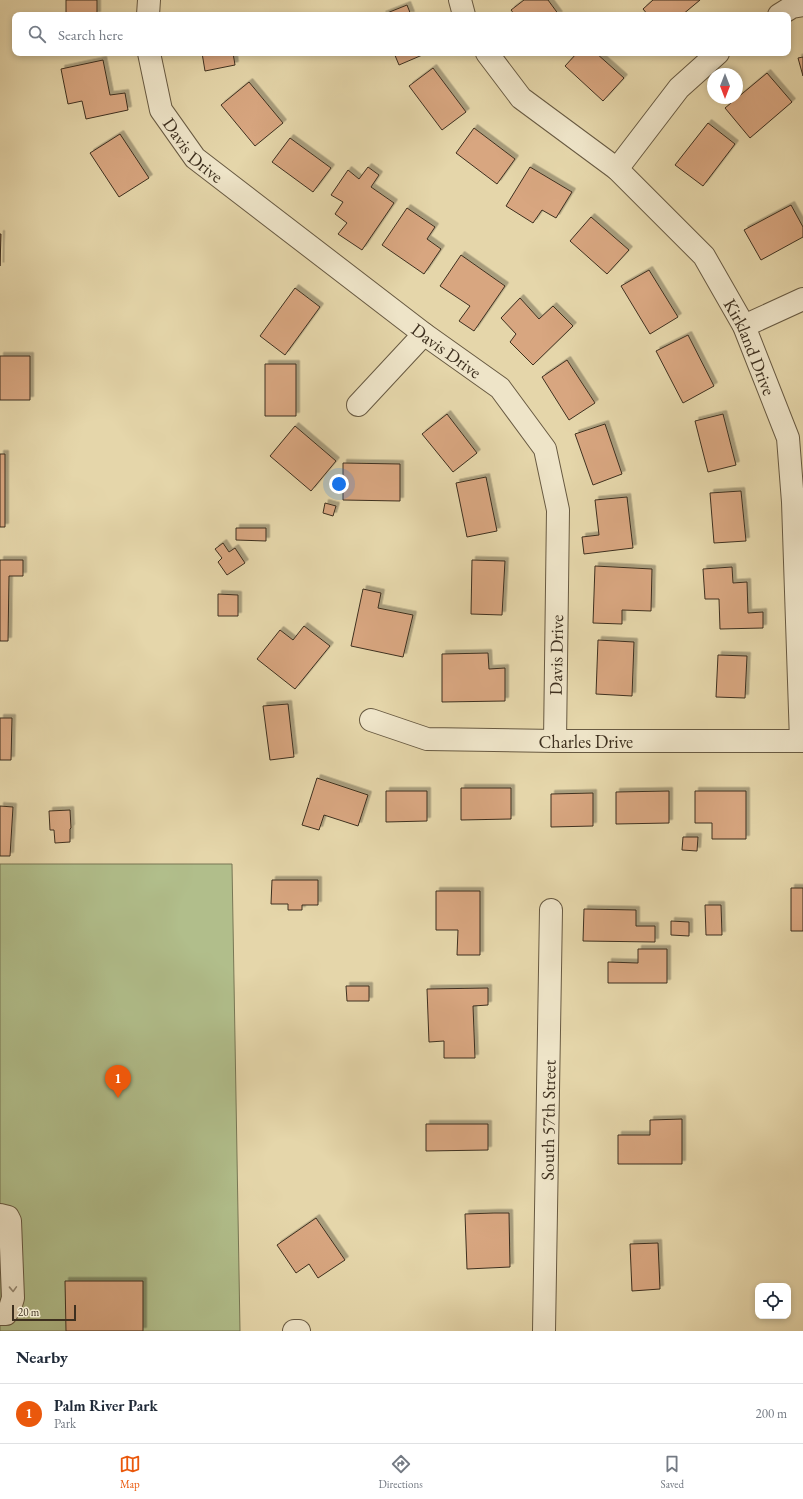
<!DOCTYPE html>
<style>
:root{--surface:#fff;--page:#f6f6f7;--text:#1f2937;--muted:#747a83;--line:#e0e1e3;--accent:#ea580c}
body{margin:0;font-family:"EB Garamond",serif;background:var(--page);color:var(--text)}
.controls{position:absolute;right:12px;bottom:12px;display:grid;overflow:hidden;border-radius:8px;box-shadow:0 2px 6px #0003}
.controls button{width:36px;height:36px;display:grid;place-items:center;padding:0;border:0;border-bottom:1px solid var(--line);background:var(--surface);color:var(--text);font:20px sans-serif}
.compass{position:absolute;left:707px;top:68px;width:36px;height:36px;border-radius:50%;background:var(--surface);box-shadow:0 2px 6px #0003;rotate:180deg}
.scale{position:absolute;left:12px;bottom:10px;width:64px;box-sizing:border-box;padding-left:4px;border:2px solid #3e301f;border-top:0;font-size:11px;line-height:14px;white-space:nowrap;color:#3e301f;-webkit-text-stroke:3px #eee4c8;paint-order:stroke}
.you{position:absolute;left:339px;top:484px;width:14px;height:14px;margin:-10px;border:3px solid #fff;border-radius:50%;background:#1a73e8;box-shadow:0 0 0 6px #1a73e833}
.badge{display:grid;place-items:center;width:26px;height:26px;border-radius:50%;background:var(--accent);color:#fff;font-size:13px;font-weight:700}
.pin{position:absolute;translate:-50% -33px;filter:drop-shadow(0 1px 2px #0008)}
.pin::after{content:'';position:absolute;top:21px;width:14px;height:12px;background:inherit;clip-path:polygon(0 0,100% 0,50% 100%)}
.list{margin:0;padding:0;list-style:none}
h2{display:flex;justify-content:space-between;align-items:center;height:52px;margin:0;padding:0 16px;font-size:17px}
h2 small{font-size:13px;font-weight:400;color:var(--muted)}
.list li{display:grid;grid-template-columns:26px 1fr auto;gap:12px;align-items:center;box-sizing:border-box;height:60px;padding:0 16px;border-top:1px solid var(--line)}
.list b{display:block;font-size:15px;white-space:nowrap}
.list p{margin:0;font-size:13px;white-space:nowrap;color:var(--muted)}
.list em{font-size:13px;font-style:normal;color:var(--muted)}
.icon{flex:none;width:22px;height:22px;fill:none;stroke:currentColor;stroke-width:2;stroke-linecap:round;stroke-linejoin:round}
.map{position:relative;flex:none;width:803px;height:1331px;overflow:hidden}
.search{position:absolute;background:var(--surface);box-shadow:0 2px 6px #0003;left:12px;right:12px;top:12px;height:44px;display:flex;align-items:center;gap:10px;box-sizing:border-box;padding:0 14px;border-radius:8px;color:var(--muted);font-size:15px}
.sheet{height:112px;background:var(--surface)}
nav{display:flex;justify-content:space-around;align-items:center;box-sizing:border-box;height:56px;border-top:1px solid var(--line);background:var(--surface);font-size:11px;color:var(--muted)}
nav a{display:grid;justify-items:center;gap:2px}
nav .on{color:var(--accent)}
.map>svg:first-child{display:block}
.green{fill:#b1be8b;stroke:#787755}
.building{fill:#d8a680;stroke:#3e301f;filter:url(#shadow)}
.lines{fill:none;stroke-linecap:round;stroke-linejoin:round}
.minor-casing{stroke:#685a42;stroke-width:24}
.minor{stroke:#eee4c8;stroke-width:22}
.oneway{stroke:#968a74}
.labels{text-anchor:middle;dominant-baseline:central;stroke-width:3;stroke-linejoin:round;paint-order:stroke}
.street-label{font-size:18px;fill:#3e301f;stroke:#eee4c8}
</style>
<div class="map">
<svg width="803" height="1331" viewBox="0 0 803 1331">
<defs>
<filter id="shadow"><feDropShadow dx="3.5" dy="-3.5" stdDeviation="0" flood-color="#0004"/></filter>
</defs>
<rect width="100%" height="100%" fill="#e5d6aa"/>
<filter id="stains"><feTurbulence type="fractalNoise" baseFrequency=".005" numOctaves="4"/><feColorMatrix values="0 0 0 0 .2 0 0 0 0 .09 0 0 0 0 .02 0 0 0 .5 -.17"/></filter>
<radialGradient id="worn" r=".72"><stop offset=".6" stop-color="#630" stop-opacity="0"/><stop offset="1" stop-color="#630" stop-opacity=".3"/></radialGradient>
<!-- green -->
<path class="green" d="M0,864H232L240,1331H0Z"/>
<!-- building -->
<path class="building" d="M66,0H97V15H66Z
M524,0H548L559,15H515L511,10Z
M653,0H700L682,15H648L643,9Z
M407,5L411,15H382Z
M202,53H233L235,65L205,71Z
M394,53H427L399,65Z
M577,53H596L624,78L603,101L565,66Z
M803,57V76L798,58Z
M103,60L110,95L125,93L128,110L86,119L82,101L68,104L61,69Z
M433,68L466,112L442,130L409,86Z
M767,73L792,102L750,138L725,108Z
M249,82L283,123L255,146L221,105Z
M708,123L735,144L703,186L675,165Z
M474,128L515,159L497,184L456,153Z
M120,134L149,178L119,197L90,153Z
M290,138L331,168L313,192L272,162Z
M368,167L379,175L371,187L394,203L362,250L338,234L347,223L335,214L343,202L331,195L348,170L359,179Z
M530,167L572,192L556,218L542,210L533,223L506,206Z
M791,205L803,227V237L761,260L744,230Z
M407,208L435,227L427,239L441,249L424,274L382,245Z
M591,217L629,250L607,274L570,241Z
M0,234H1L0,266Z
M461,255L505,286L474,331L459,321L470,306L440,286Z
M649,270L678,317L650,334L621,286Z
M295,288L320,307L285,355L260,336Z
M520,298L539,319L553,306L573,326L533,365L510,342L516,334L501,318Z
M688,335L714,386L683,403L656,351Z
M0,356H30V400H0Z
M567,360L595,403L569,420L542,377Z
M265,364H296V416H265Z
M447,414L477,453L453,472L422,434Z
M723,414L736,465L708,472L695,421Z
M605,424L622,474L593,485L575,434Z
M295,426L336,461L311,491L270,456Z
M0,454H5V527H0Z
M343,463L400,464V501L343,500Z
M486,477L497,531L467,537L456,483Z
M741,491L746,541L714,543L710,493Z
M627,497L633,548L584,554L582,537L599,535L595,500Z
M325,503L336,506L333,516L323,513Z
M236,528H266V541L236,540Z
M223,543L229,552L235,548L245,563L227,575L218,562L222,558L215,549Z
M0,560H23V576H9L8,641H0Z
M472,560L505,561L502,615L471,614Z
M595,566L652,569L651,611L622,610V624L593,623Z
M732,567L733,583L747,582L748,613L763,612V628L720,629L719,599H705L703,569Z
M363,589L381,593L378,608L413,615L403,657L351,646Z
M218,594L238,595V616H218Z
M304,626L330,646L295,689L257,659L280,630L293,640Z
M598,640L634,642L632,696L596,694Z
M488,653L489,669L505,668V701L442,702V654Z
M718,655L747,656L745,698L716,697Z
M288,704L294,757L270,760L263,706Z
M0,718H12L11,760H0Z
M317,778L368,795L358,826L324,815L319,830L302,825Z
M461,788H511V819L461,820Z
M386,791H427V821L386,822Z
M669,791V823L616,824V792Z
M695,791H746V839H712V823H695Z
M593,793V826L551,827V794Z
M0,806L13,807L10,856H0Z
M70,810L71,828L70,829V842L55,843L54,830H50L49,811Z
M683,837H698L697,851L682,850Z
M272,880H318V905H302V910H288V904H271Z
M791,888H803V931H791Z
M436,891H480V955H457L458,930H436Z
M705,905H721L722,935H706Z
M584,909L636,910V926H655V942L583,941Z
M671,921L689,922V936L671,935Z
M638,949H667V983H608V962L638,963Z
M346,986H369V1001H347Z
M488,988V1005L473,1006L475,1058H444V1041L429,1042L427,989Z
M682,1119V1164H618V1135H650V1120Z
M426,1124H488V1150L426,1151Z
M494,1213H509L510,1267L467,1269L465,1214Z
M316,1218L345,1260L318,1278L309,1264L296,1273L277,1245Z
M658,1243L660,1289L632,1291L630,1244Z
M65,1281H143V1331H66Z"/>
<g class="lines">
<defs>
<g id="minor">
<path d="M460,0L464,15"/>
<path d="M148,15L149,0"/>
<path d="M779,15L792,7L803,5"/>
<path id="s1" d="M149,53L161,110L195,158L424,334L500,388L545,449L558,510L555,741"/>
<path id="s2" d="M487,53L521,98L617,169L704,256L744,326L788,438L793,502L801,741"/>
<path d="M617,169L679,88L718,53"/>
<path d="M744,326L803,299"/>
<path d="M358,405L424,334"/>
<path id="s3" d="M371,720L427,739L555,741H803"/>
<path d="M0,1215L8,1217L10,1221L13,1298L10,1308L6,1314H0"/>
<path d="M294,1331H299"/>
<path id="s4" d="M544,1331L551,910"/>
</g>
</defs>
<!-- minor casing -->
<use href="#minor" class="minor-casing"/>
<!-- minor -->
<use href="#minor" class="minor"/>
</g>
<!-- one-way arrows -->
<defs><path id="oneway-chevron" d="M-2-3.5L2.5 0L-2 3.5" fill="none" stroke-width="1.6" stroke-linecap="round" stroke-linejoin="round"/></defs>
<use class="oneway" href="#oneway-chevron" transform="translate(13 1289) rotate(88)"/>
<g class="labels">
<!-- street labels -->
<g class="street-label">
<text stroke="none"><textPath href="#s1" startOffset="110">Davis Drive</textPath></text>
<text stroke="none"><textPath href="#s2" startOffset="401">Kirkland Drive</textPath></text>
<text stroke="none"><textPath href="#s1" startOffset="434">Davis Drive</textPath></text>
<text transform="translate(556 655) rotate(-89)">Davis Drive</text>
<text stroke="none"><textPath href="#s3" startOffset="218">Charles Drive</textPath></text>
<text stroke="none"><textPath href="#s4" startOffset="211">South 57th Street</textPath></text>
</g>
</g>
<rect width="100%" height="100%" filter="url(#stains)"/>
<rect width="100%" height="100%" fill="url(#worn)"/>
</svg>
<div class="controls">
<button><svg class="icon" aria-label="locate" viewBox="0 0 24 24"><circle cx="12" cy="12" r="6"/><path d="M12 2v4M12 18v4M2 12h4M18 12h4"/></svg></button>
</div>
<svg class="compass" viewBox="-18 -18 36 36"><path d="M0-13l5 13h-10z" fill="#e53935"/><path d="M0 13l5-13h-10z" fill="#747a83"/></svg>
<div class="scale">20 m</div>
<div class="you"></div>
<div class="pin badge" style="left:118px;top:1098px">1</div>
<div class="search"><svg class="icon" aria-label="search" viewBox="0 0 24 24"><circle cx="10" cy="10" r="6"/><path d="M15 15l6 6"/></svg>Search here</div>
</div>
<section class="sheet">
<h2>Nearby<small></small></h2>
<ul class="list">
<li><span class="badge">1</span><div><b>Palm River Park</b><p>Park</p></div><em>200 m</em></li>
</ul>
</section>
<nav>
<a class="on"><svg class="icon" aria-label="map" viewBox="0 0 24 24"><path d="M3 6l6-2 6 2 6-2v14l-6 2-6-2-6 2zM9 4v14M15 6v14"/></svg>Map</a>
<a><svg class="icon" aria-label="directions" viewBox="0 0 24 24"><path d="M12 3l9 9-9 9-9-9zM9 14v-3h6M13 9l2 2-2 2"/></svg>Directions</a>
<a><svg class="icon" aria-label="saved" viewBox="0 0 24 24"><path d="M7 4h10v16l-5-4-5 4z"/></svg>Saved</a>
</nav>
